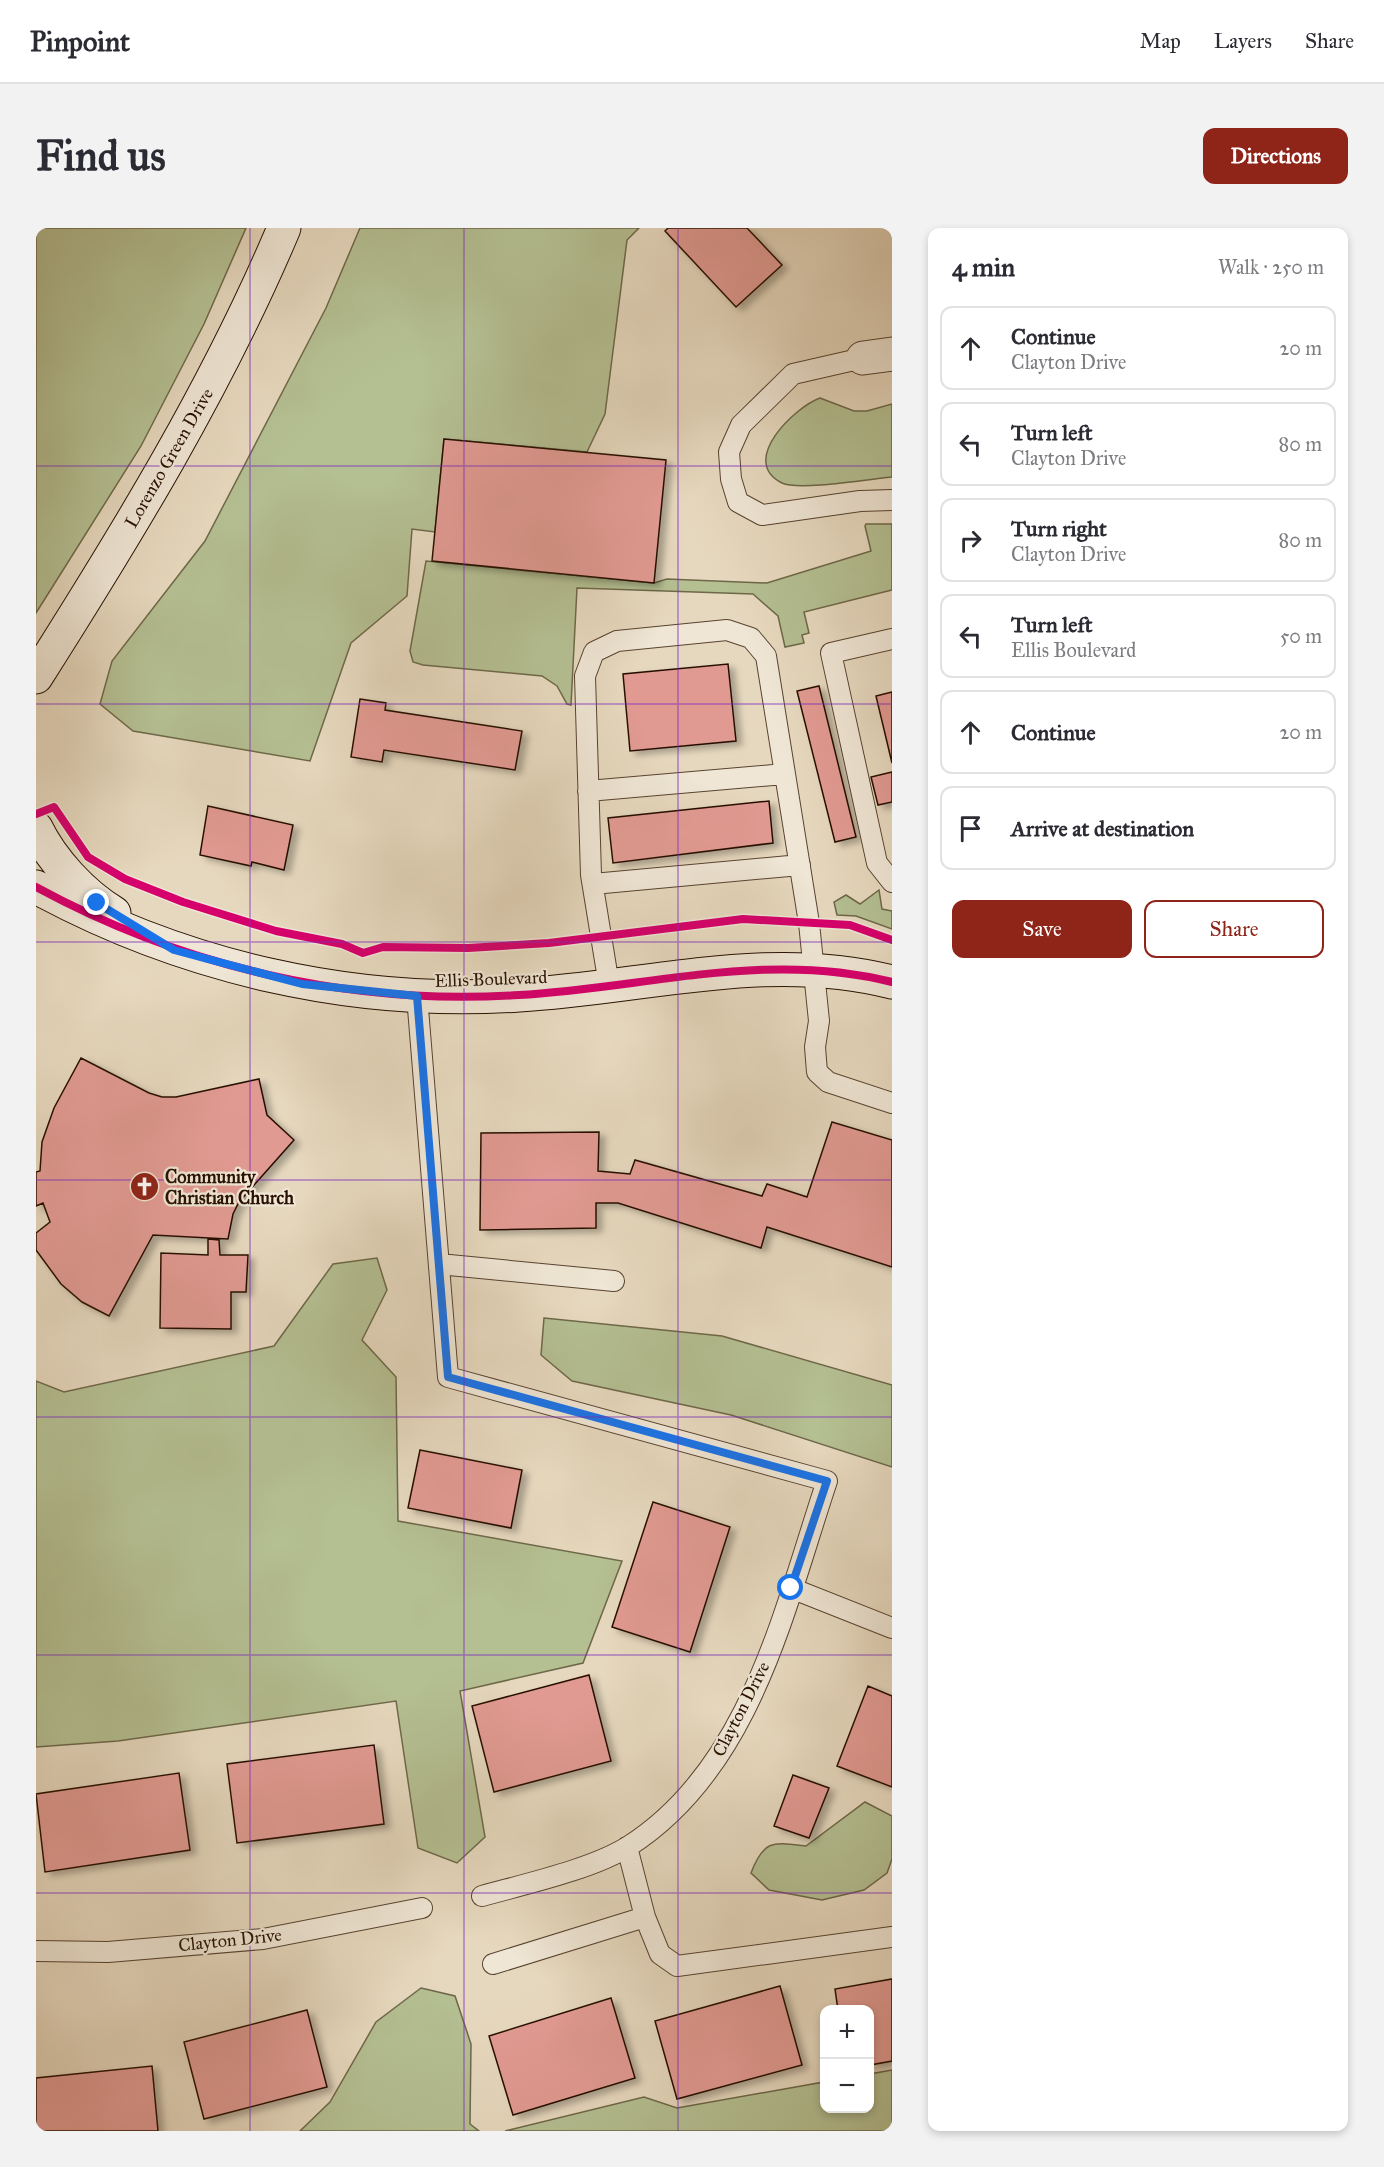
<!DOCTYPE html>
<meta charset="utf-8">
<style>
:root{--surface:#fff;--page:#f2f2f3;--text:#2b2b33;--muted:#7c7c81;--line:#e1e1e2;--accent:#8f2418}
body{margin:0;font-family:"IM FELL Great Primer",serif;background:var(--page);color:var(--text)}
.controls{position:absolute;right:18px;bottom:18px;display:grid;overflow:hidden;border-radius:12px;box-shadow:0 3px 9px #0003}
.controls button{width:54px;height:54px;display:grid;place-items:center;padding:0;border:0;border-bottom:2px solid var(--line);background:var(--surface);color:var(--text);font:30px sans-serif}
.stop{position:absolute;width:18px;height:18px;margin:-14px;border:4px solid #1a73e8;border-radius:50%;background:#fff}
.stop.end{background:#1a73e8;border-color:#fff;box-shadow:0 2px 6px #0008}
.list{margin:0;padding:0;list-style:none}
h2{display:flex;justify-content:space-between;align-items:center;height:78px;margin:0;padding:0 24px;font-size:26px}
h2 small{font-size:20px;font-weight:400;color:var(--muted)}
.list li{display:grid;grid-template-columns:39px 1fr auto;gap:18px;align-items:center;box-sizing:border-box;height:84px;margin:0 12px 12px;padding:0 12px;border:2px solid var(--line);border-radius:12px}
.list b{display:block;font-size:22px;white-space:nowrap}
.list p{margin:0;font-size:20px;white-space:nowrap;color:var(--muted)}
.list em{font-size:20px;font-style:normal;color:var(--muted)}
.actions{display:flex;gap:12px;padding:18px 24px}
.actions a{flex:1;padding:14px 0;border:2px solid var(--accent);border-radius:12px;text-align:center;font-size:21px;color:var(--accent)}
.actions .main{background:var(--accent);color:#fff}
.icon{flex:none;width:33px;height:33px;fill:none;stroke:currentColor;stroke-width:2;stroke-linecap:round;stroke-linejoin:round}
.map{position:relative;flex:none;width:856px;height:1903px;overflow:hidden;border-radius:12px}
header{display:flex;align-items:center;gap:36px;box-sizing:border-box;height:84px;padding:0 30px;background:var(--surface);border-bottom:2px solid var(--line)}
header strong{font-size:28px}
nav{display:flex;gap:33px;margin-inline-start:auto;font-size:21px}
.intro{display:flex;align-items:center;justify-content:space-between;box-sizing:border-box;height:144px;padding:0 36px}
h1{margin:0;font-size:42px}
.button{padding:15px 27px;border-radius:12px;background:var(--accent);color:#fff;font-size:21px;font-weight:700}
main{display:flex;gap:36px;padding:0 36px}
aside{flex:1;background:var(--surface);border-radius:12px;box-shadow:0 3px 9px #0003}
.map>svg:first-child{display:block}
.green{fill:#b4bf92;stroke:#6e6849;stroke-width:1.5}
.building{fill:#e19a92;stroke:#281100;stroke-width:1.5;filter:url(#shadow)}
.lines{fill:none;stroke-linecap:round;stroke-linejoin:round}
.service-casing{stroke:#584330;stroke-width:22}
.minor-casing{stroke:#584330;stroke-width:35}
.secondary-casing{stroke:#281100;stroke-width:35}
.service{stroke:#efe6d5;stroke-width:20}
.minor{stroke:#efe6d5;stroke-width:33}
.secondary{stroke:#efe6d5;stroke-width:33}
.cycleway-casing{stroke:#efe6d5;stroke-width:11}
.cycleway{stroke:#d6006c;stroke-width:8}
.route{stroke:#1a73e8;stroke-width:8}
.grid{fill:none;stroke:#7b2cbf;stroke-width:1.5;stroke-opacity:0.55}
.labels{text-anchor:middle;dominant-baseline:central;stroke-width:4.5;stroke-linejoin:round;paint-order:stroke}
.street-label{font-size:18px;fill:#281100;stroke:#efe6d5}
.poi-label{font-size:18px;font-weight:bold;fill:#281100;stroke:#efe6d5;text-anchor:start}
</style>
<header>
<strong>Pinpoint</strong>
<nav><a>Map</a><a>Layers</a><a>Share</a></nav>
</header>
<div class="intro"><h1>Find us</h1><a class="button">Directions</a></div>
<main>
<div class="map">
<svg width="856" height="1903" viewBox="0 0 856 1903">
<defs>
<filter id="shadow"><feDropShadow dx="6" dy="4" stdDeviation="3" flood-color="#0004"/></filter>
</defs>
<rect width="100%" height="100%" fill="#e6d8be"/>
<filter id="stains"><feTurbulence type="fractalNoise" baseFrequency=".00333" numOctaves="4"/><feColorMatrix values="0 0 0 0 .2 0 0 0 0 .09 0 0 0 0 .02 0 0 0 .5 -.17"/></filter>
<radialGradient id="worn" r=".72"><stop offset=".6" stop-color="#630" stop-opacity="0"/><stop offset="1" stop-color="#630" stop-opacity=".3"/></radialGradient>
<!-- green -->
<path class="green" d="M0,0H210L168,96L105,218L0,385Z
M324,0H603L591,12L569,186L551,224L408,211L399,304L376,301L371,368L315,415L274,533L97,503L64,476L76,433L169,313L290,80Z
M784,170L818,183H831L856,176V249C834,251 763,263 746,255C702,233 759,179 784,170Z
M830,296H856V362L768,384L773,405L766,407L768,415L749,419L742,388L717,366L541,360L535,477L531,476L521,458L506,448L387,437L377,434L374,423L390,333L618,355L631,351L731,355L835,323L829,298Z
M843,662L846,681L856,683V701L820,688L801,687L798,674L810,667L824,676Z
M341,1030L351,1062L326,1112L360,1149L362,1293L586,1333L547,1435L424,1463L449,1609L421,1635L382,1620L360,1473L82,1513L0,1519V1153L28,1164L238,1118L297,1036Z
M508,1090L686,1108L856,1157V1239L695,1187L536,1153L505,1127Z
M829,1574L856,1588V1631L851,1645L828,1662L786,1672L733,1662L715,1645C728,1611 737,1614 770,1618Z
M385,1760L419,1768L435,1816L434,1896L443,1903H264L294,1874L340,1794Z
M856,1842V1903H469L608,1869L641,1880L788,1854V1880H834V1846Z"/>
<!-- building -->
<path class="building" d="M632,0H711L746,37L700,79L629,3Z
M408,211L630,232L618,355L396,333Z
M692,436L700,513L594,523L587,446Z
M783,458L820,609L799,614L761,463Z
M856,464V535L840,468Z
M324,471L350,475L349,482L486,503L479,542L348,522L346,534L315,529Z
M856,544V574L842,577L835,549Z
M733,573L737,615L577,635L572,590Z
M172,578L257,597L248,642L216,634L215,638L164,627Z
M45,830L113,865L126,869H140L223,851L231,887L258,912L203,974L197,986L192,1011L117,1007L73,1088L46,1074L25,1056L0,1022V1005L14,994L7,975L0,978V944L4,943L6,914L18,880Z
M796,894L856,912V1039L731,999L725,1020L582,975H560V1000L444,1002L445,905L563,904L562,943L594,946L599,932L726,968L731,956L771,969Z
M172,1011L183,1012L184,1027H212L210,1064H195V1101L124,1100L125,1025L172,1027Z
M384,1222L486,1242L475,1300L372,1280Z
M617,1274L694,1299L654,1424L576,1399Z
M553,1447L575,1533L458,1564L436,1478Z
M832,1458L856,1468V1559L801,1538Z
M338,1517L348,1596L201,1615L191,1536Z
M143,1545L154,1622L9,1644L0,1566Z
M757,1547L793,1560L773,1610L738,1598Z
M856,1751V1833L834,1837V1782H802L799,1761Z
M744,1758L766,1837L641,1871L619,1793Z
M575,1770L599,1850L477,1887L453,1808Z
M271,1782L291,1859L168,1891L148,1814Z
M116,1838L122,1903H0V1850Z"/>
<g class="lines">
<defs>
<path id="service" d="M827,130L757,146L705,197L693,224L695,251L702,274L726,287L824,273L856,272
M856,411L795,425L841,635L856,654
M552,563L749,546
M557,656L764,637
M573,757L555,647L549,448L558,424L581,413L691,402L715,410L730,428L773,695L783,793L779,819L781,844L792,854L856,875
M381,768L412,1149L791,1253C748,1381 715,1540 593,1618C557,1641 489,1656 446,1668
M403,1036L578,1053
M755,1360L856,1400
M591,1619L609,1689L624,1726L641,1738L856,1709
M0,1723L72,1724L227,1711L386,1680
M457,1736L609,1689"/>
<path id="minor" d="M827,130L856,126"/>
<path id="secondary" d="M0,449C92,304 181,159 248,0
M0,600C16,633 47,666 78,685
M0,659C147,739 315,778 483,767C608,760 731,722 856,754"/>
</defs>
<!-- service casing -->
<use href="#service" class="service-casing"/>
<!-- minor casing -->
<use href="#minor" class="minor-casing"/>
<!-- secondary casing -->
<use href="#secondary" class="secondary-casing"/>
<!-- service -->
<use href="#service" class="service"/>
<!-- minor -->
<use href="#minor" class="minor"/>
<!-- secondary -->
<use href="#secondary" class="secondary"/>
<defs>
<path id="cycleway" d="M0,586L18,579L52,629L89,651L147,674L240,703L306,716L327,725L347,719L432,720L513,715L707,691L814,697L856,712
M0,659C147,739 315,778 483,767C608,760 731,722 856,754"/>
</defs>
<!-- cycleway casing -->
<use href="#cycleway" class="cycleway-casing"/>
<!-- cycleway -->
<use href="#cycleway" class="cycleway"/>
</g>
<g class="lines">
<!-- route -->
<path class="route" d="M61,675L138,722L266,756L381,768L412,1149L791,1253L755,1360"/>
</g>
<!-- grid -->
<path class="grid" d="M214,0V1903M428,0V1903M642,0V1903M0,238H856M0,476H856M0,714H856M0,952H856M0,1189H856M0,1427H856M0,1665H856"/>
<!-- icons -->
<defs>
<symbol id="church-disc" viewBox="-11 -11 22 22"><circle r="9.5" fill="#8f2418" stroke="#efe6d5"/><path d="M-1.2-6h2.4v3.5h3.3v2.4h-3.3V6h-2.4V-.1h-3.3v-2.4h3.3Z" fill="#fff"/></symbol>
</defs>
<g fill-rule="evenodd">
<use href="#church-disc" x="92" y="942" width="33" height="33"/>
</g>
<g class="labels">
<!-- street labels -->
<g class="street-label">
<text transform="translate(133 230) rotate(-60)">Lorenzo Green Drive</text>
<text transform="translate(455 751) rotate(-2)">Ellis Boulevard</text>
<text transform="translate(705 1481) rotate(-63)">Clayton Drive</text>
<text transform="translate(194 1712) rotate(-6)">Clayton Drive</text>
</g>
<!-- poi labels -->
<g class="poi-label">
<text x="129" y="949">Community<tspan x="129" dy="21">Christian Church</tspan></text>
</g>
</g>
<rect width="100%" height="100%" filter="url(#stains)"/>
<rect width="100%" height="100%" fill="url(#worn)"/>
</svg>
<div class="controls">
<button>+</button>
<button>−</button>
</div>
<div class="stop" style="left:755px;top:1360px"></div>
<div class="stop end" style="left:61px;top:675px"></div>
</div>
<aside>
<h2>4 min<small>Walk · 250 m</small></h2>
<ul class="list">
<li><svg class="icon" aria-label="ahead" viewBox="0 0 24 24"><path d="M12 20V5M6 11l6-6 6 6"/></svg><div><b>Continue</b><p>Clayton Drive</p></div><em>20 m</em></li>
<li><svg class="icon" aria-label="left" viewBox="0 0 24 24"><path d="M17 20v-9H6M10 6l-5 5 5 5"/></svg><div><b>Turn left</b><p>Clayton Drive</p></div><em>80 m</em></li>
<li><svg class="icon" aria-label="right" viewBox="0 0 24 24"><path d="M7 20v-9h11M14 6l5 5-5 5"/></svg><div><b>Turn right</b><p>Clayton Drive</p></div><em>80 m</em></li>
<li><svg class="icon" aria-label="left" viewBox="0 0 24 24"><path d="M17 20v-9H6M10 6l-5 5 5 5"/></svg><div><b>Turn left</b><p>Ellis Boulevard</p></div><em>50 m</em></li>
<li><svg class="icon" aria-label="ahead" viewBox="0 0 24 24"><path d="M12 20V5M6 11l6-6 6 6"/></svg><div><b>Continue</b></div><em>20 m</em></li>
<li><svg class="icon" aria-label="arrive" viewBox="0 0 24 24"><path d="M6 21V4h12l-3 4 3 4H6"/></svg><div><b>Arrive at destination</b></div></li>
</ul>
<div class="actions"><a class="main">Save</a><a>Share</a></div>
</aside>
</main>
